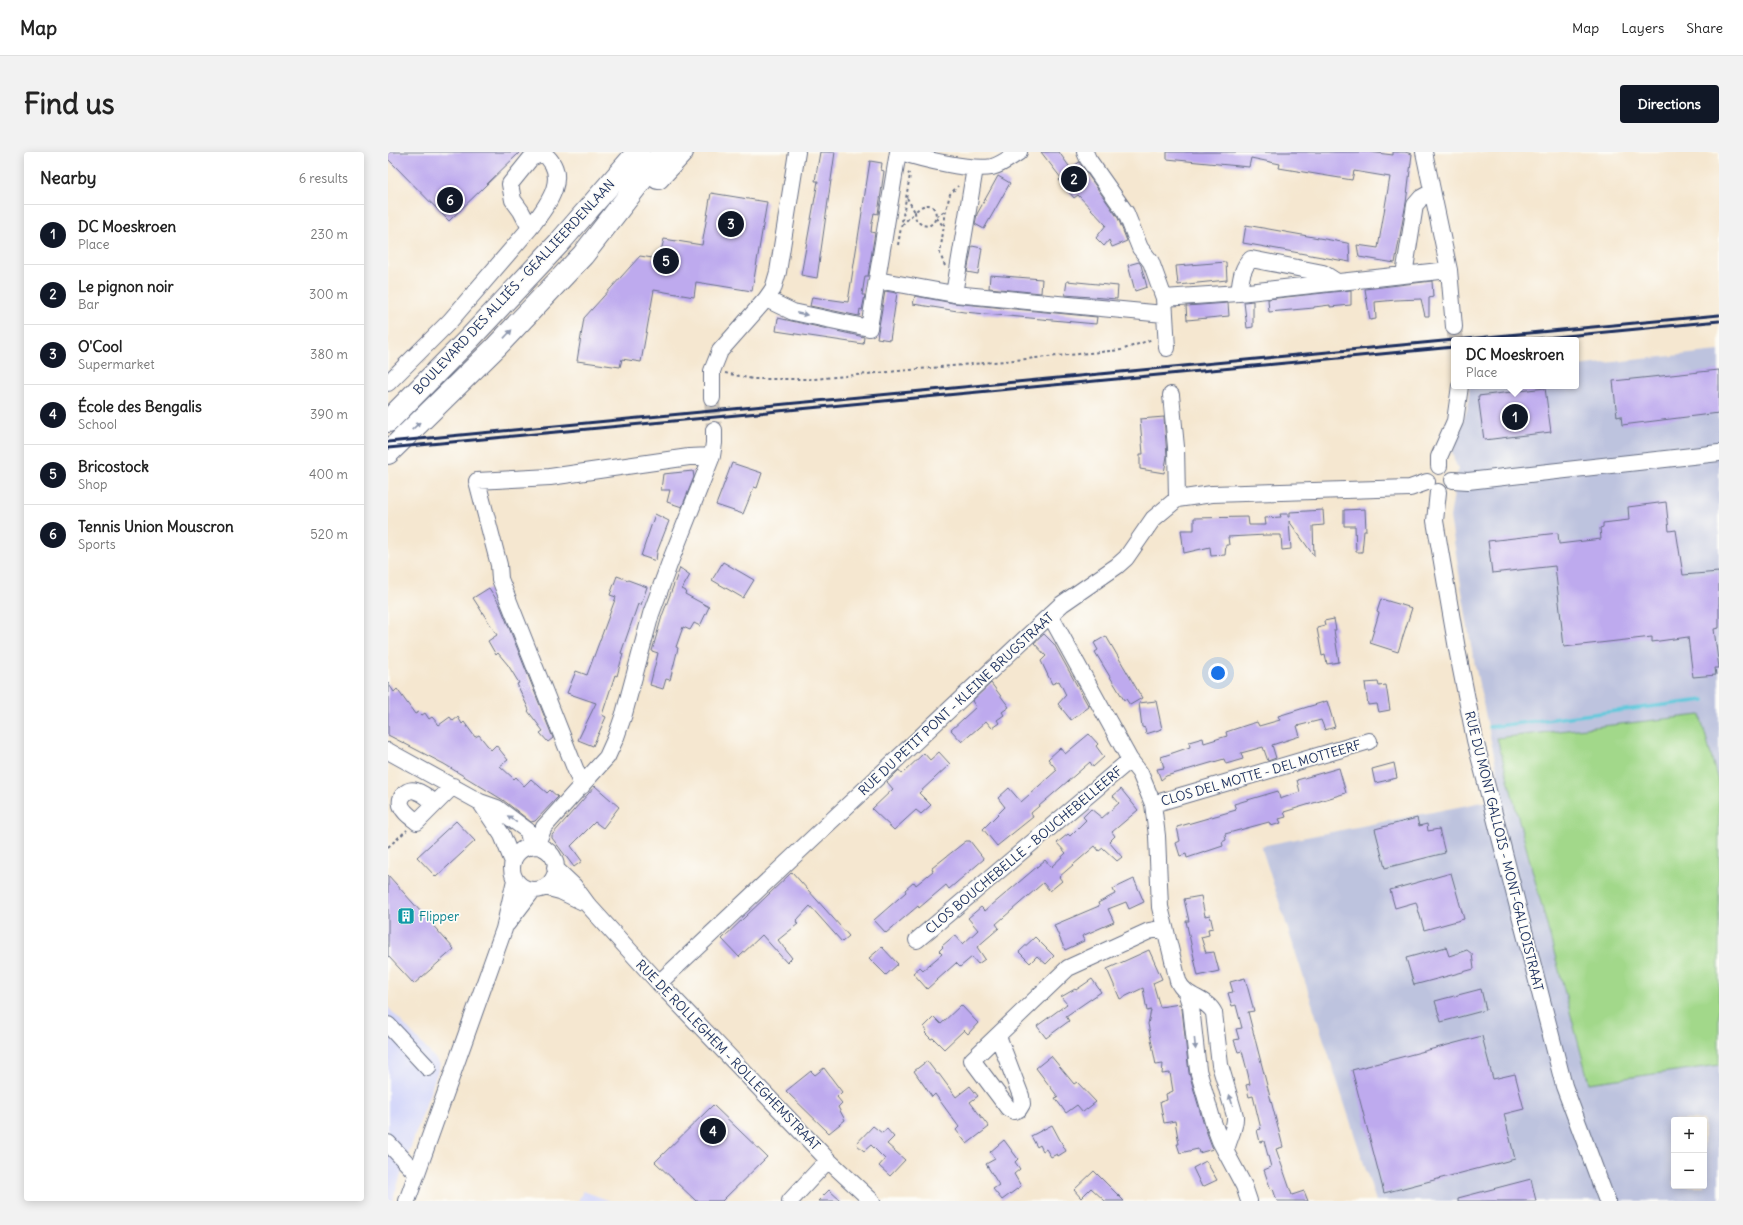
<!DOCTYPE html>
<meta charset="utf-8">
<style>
:root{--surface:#fff;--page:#f2f2f2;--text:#222;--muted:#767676;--line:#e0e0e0;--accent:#111827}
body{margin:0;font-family:Delius,sans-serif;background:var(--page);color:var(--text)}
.controls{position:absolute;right:12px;bottom:12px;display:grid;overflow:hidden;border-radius:4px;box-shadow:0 2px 10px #0003}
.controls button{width:36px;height:36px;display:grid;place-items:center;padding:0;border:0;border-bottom:1px solid var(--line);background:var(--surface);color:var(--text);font:20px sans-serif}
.you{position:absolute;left:830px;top:521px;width:14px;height:14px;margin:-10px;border:3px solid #fff;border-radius:50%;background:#1a73e8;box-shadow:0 0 0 6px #1a73e833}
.badge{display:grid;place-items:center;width:26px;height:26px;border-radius:50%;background:var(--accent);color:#fff;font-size:13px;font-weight:700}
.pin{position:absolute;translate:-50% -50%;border:2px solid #fff;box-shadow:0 1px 4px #0006}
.popup{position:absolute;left:1063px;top:185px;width:128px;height:52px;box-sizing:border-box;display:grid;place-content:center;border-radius:4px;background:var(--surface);filter:drop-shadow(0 1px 3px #0005);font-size:13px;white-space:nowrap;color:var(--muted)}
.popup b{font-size:15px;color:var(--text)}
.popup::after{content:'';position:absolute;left:50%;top:100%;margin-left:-8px;border:8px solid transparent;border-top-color:var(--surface)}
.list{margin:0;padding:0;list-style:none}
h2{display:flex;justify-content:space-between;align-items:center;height:52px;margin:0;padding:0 16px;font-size:17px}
h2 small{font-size:13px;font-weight:400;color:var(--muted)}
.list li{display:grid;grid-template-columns:26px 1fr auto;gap:12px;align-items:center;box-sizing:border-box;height:60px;padding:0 16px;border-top:1px solid var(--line)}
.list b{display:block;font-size:15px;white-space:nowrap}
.list p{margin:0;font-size:13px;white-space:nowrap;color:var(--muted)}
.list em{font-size:13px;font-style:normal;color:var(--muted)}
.map{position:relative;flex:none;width:1331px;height:1049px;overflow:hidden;border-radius:4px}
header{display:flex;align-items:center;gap:24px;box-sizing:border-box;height:56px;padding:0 20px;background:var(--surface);border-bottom:1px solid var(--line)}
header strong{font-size:19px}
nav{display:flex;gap:22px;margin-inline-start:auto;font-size:14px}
.intro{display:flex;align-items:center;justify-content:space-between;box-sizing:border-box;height:96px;padding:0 24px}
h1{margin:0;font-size:28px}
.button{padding:10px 18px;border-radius:4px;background:var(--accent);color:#fff;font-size:14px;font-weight:700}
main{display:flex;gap:24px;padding:0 24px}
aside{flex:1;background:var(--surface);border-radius:4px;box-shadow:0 2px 10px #0003}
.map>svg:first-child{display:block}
.built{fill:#d5d8f9}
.industrial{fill:#bdc3de;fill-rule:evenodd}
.green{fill:#a2d88a;stroke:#5e8474}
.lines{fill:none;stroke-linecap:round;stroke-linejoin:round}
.stream{stroke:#60c9dc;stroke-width:3.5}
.building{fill:#beaaee}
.minor-tunnel{stroke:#c9c2b9;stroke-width:16;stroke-dasharray:16 8;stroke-linecap:butt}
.minor-casing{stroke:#676f86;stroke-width:18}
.highway-casing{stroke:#676f86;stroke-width:24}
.path{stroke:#676f86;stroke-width:2;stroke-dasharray:3 3;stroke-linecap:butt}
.minor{stroke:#fff;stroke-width:16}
.highway{stroke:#fff;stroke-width:22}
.rail{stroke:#1b2f5e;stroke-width:3}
.oneway{fill:#8d97ae}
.labels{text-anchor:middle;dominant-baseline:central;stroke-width:3.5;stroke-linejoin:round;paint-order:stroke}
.street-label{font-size:13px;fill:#1b2f5e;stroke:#fdfcf7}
.culture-label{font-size:13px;fill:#0d838f;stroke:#fdfcf7;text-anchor:start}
</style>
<header>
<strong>Map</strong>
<nav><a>Map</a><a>Layers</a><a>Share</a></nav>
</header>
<div class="intro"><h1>Find us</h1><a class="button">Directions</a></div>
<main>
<aside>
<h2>Nearby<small>6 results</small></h2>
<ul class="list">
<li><span class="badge">1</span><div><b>DC Moeskroen</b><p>Place</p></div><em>230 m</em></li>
<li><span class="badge">2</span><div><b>Le pignon noir</b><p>Bar</p></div><em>300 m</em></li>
<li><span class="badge">3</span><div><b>O'Cool</b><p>Supermarket</p></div><em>380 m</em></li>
<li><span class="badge">4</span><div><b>École des Bengalis</b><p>School</p></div><em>390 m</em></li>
<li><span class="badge">5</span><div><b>Bricostock</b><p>Shop</p></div><em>400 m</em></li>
<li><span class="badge">6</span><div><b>Tennis Union Mouscron</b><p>Sports</p></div><em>520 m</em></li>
</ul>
</aside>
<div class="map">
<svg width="1331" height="1049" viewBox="0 0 1331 1049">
<rect width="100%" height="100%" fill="#fdfcf7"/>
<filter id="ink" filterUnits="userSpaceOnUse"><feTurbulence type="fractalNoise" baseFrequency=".025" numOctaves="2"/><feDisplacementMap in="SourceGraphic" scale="8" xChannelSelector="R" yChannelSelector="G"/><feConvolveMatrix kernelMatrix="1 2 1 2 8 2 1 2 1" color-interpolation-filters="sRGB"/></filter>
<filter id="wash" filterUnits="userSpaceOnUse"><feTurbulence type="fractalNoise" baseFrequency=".012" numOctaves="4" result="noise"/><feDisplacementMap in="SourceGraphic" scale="16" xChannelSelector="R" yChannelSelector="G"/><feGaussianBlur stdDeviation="0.9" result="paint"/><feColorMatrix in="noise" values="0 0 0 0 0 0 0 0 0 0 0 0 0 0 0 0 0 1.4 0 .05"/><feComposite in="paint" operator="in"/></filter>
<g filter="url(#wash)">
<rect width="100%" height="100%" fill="#f5e7d0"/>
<!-- built -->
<path class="built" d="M0,855L52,912L4,1049H0Z
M195,1039L223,1049H190Z"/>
<!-- industrial -->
<path class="industrial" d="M1331,199V1049H988L873,694L1115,646L1083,494L1062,365L1070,318L1064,301L1080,255L1081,234H1188V214ZM1286,968H1316V1034H1286Z"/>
<!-- green -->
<path class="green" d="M1312,563L1331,633V913L1201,931L1109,586Z"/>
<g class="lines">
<!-- stream -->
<path class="stream" d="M1101,575L1316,548"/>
</g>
<g id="blocks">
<!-- building -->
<path class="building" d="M0,0H132L61,69L0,7Z
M432,0H447L429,126L413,123L430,29H427Z
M653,0H671L683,17L691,10L730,66L739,89L724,95L721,88L716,94L708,86L718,73L690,43L686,46L671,28L673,26Z
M779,0H981L1005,3V0H1017L1024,2L1018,51L1007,111L971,105L969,93L990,96L1002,25L966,19L964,28L891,16L892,12L863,6L861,15L779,7Z
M482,9L494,11L493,18L496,19L490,62L486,61L484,71L483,80L487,81L480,124H477L474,143H477L474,158L472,157L471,164L422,154L424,145L460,150Z
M610,24L622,31L596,77L587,72L589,62Z
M323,41L379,50L364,139L308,130L306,145L266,138L253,210L234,207L232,215L189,209L196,166L252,104L271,107L276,87L314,93Z
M858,73L959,91L961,92L962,110L855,91Z
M584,94L594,96L590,122L579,120Z
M751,110L753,113L759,135L747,139L740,113Z
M838,110L839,128L790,133L788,114Z
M602,123L654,127L653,141L601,136Z
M679,129L730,134L729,147L677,143Z
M1044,129L1045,145L1041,146V164H1037L1033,147L1008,148L987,150L988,167L982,168L977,137Z
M963,138V153L942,155V153L926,155V156L881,160L880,147Z
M497,139L509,141L502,188L489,186Z
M527,144L565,151L709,165L708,172L576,160L525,152Z
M865,149V175L859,176L856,150Z
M840,151L841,164L799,168L798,154Z
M390,166L476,185L475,192L388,179Z
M1331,218V261L1234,273L1233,264L1229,265L1225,229Z
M1157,236L1163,280L1096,288L1090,244Z
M776,265L779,304L776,321L752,317V302H755L752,267Z
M344,311L374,321L369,336L366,335L355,362L328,353Z
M305,319L306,325L294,355L279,350L282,338H273L275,322Z
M1278,350L1281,379L1288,378L1295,423L1331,420V476L1326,477L1331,516H1327L1328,523L1305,525L1300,485L1264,490V485L1176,495L1167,414L1104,421L1100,389L1170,381L1171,392L1213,387L1212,376L1215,375V371L1241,368L1240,355Z
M977,357L978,379H976L974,400H968L967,374H956V358Z
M935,358L936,373L925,374L926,404L901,369L903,397L894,398L893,383H878L840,385L841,393H838L837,403L823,404L822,395L796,401L793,378H806V366L860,365L861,373H878L877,366L893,365L892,362H900V365H902V360Z
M267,362L281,369L269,400L268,409L253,404Z
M335,410L366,428L355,446L324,428Z
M292,416L302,423L294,437L298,439L297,442L321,455L312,474L306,471L302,478L295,475L288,495L290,496L282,528L278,527L275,537L262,533L270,501L264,499L274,464Z
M229,424L259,435L253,453L250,452L233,501L235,502L229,524L227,523L214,563L218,565L205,594L190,588L208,551L179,541L188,519L199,523L228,445L222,443Z
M101,436L112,453L165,586L160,590L152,581L155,579L140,559L141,558L129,532L131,531L120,513L110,501L108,503L100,489L109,483L85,446Z
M993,447L1024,456L1010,500L982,491L991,461L989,460Z
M946,467L948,478H946L951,510L939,512L937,503L934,504L929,476L937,474L936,469Z
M656,482L666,492L701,555L683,568L670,552L678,543L671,529L664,532L653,509L658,504L646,491Z
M718,484L754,546L742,553L738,547L736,548L707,500L710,498L706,491Z
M990,530L991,534L998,533L1002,558L991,560L989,552L980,553L977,531Z
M0,531L6,540L9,537L27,562L31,560L34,563L37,561L41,567L44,565L51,573L62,565L65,569L70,565L74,572L76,570L87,585L91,583L103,598L108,593L120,608L112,614L126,627L128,625L136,634L143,627L159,641L162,638L170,645L147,669L143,670L115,648L56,612L0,583Z
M603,531L621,555L614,560L616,563L609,568L611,571L604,576L598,569L574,590L563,578L588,555L584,549Z
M768,549L774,577L758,582L757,576L754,575L751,551Z
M939,549L947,575L937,578L933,568L909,574L912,584L884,593L888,606L880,609L875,595L853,601L855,607L838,612L836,607L778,624L773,628L769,617L776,616L773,605L802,595L801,590L815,586L816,591L839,584L838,580L859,573L869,570L871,574L892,568L890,564Z
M701,582L710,592L708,594L716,605L705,615L702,610L643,661L645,665L609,694L595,677L617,655L610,646L621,636L633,650L669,618L660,607L672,596L677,602Z
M551,600L562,612L531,641L543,653L533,662L528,658L506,678L484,657L505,637L499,630L511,618L514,622L536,601L542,608Z
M1006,611L1009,626L987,631L984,617Z
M951,616L958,641L896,660L898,665L891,667L893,671L883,674L881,670L837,682L838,688L834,690L835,694L799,706L798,702L792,704L788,691L792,689L789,675L848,658L846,652L890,639L892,647L912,640L909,628Z
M207,634L231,655L215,676L207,670L183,694L194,709L186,715L164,686V683Z
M733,637L750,658L724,680L727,684L721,690L734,705L729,709L715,696L711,699L707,694L671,725L674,729L662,739L655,731L608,772L611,776L589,795L597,807L590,812L584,805L572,815L568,811L539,837L525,821L532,815L535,818L554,802L551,799L555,795L554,794L567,783L575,792L590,778L580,766L593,755L597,759L657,708L663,715L678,701L669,691L680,682L682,684L698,668L695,665L703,657L714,666L731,651L725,644Z
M1029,666L1031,674L1039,672L1040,679L1051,677L1057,701L997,716L987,677Z
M68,669L87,689L48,725L29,705Z
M578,689H582L596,707L561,737L558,733L531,756L530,754L498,781L486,768L518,740L517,738L526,730L528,733L545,719L544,716Z
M404,720L461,784L454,790L422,754L408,769L410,772L390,788L404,806L399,811L374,783L351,805L334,787Z
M1063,721L1076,767L1036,778L1028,750L1007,756L1002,738Z
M0,723L66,797L26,832L0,804Z
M746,727L756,750L741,757L738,750L720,757L726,770L694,784L696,789L677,798L666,773L711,754L710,751L727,742L725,737Z
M813,744L817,764L822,763L825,776L820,777L821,783L813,785L818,801L826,800L831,819L810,824L798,769H801L796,747Z
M647,785L666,804L658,812L649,804L642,811L631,800Z
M494,795L510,812L498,823L481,806Z
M1058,795L1061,804L1079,798L1084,802L1086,817L1026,833L1018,806Z
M761,798L774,827L765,831L772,855L792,852L794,857L801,921L816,973L825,997L811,1001L810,997L792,1001L789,992H791L787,969L776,971L772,950L779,948L778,942L785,939L782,921L774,922L775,912L768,913L760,872L763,858L759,859L755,836L732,847L719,817Z
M857,826L866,859L860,860L895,995L888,997L904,1043L916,1039L920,1049H889L885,1037L883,1038L876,1018L883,1015L876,989L872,990L869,978L873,977L865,944L861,945L858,933L862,932L860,922L854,899L850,900L846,888L851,887L848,877L854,876L848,853L844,854L840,841L845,840L842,830Z
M704,827L713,840L678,864L681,869L658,886L649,874L679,852L673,845L687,837L688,838Z
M1093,837L1098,858L1053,870L1047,849Z
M573,853L590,871L580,882L576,878L556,897L545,886L543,887L537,881L539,879L536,875L546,865L553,872Z
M1094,884L1105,927L1127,922L1136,957L1116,962L1127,1007L996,1041L964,918Z
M663,904L686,932L689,930L708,950L695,960L689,953L678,961L667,946L670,945L648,916Z
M539,909L549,922H551L568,945L582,934L590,944L582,950L601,975L579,992L568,978L571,975L547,942L544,945L526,919Z
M436,916L454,940L449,945L454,951L450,955L457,968L441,981L398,939L423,919L427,923Z
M325,953L379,1005L334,1049H308L267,1010Z
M664,973L678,999L670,1004L669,1002L663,1005L658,997L655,999L652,993L649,995L643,984Z
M485,974L494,981L499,977L506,985L499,992L517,1008L502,1024L491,1014L497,1007L483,993L476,999L468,992Z
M616,988L630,1007L627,1010L632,1017L626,1022L633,1034L614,1048L605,1037L611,1033L598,1012L607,1007L602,1000Z
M818,1009L829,1028L814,1035L805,1016Z
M706,1019L736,1049H717L703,1036L693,1046L686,1038Z
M1143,1027L1148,1049H1070V1046Z
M441,1038L453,1049H430Z"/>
</g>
</g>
<g filter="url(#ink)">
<use href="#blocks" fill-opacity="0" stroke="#676f86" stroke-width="1"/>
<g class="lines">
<!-- minor-tunnel -->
<path class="minor-tunnel" d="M1066,175L1068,188
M324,246L326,278"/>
<defs>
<path id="minor" d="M513,0C533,7 583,19 604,15C613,13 623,5 631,0
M697,0L700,7L738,61L752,96L763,110L776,146L779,196
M1036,0L1061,118L1066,175
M1016,123L1027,53L1033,46L1044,40
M489,128L566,142L776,162
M851,141C853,128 853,117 863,107L935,121L949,130
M566,142L587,16
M776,146L851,141L1061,118
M378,147L405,160L481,176L510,0
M0,231L62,169L142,76C158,55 184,24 155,1L143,6L122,32L125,48L133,59L142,76
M783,243L788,295L789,347
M324,246V219L332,199L378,147L385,137L390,120L409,0
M1051,314V305L1067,269L1072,234
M1065,328L1080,329L1331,301
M1050,340L1047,369L1069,497L1087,588L1176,934L1219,1049
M789,347L824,342L1022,336L1039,330
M662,463L742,608L752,621L765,652L769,684L772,755L790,829C797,846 819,846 826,861L832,913L847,964C848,976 840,987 838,999
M0,599L92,650L109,656L140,679L143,695
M194,634L112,427L111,413L89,329L162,325L301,305L324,304
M92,650L114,683L125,710
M47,652C42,647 35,641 28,639C20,636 11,644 13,653C15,660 23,665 29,670L65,634
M765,652L981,589
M148,694L156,675L219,605L228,585L236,562L263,462L282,410L324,304L326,291V278
M124 716a22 22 0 1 1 44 0a22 22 0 1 1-44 0Z
M167,716L186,734L200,753L271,831L440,1008L484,1049
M157,735L172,739L195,750
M119,772L145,738
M529,788L742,608
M271,831L662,463L674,452L729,414L738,406L765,367L789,347
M798,840L803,855L810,918L825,970L832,989L856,1034L861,1049
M0,873L40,916
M610,884L633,944L634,952L631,957L626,959L620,956L584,908L680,816L761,779L777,776
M0,991L29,1022
M19,1049L116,777L127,728
M402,1049L440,1008"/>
<path id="highway" d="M270,26L294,0
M0,269L81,187L171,91L250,0
M0,301L108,195L195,103L275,0"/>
</defs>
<!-- minor casing -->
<use href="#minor" class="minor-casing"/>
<!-- highway casing -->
<use href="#highway" class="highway-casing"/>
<!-- path -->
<path class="path" d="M519,46L527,60C536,50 548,50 548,65L558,58
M514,73L527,60L528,68L534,73L541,74L546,70L548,65L556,75
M510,93L522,23L520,21
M557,114L552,102L558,58L562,42L570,34
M337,221L365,227H426L733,198L765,187
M0,695L19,678"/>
<!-- minor -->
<use href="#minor" class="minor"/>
<!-- highway -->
<use href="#highway" class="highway"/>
<!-- rail -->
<path class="rail" d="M1068,188L1331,163
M1137,188L1331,169
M0,290L1066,188
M0,296L1066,195"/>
</g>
<!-- one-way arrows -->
<defs><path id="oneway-solid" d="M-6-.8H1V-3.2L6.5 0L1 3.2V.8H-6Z"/></defs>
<g class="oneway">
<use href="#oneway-solid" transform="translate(414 162) rotate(12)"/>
<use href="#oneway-solid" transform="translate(120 182) rotate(-47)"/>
<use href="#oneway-solid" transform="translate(28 274) rotate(-44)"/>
<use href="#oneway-solid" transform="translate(124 667) rotate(-144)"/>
<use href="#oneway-solid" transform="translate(807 892) rotate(84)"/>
<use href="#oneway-solid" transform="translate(843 948) rotate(-107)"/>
</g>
</g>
<!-- icons -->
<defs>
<symbol id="building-square" viewBox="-11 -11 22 22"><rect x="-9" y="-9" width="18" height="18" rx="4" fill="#0f9aa8" stroke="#fdfcf7"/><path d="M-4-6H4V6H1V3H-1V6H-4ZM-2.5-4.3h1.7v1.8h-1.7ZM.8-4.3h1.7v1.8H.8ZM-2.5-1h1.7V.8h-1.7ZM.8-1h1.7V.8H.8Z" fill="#fff"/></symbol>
</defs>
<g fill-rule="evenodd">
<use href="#building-square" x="8" y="754" width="20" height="20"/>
</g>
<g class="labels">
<!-- street labels -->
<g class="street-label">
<text transform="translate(126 135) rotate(-47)">BOULEVARD DES ALLIÉS - GEALLIEERDENLAAN</text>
<text transform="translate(568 552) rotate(-43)">RUE DU PETIT PONT - KLEINE BRUGSTRAAT</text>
<text transform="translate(873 621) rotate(-16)">CLOS DEL MOTTE - DEL MOTTEERF</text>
<text transform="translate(636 698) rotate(-40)">CLOS BOUCHEBELLE - BOUCHEBELLEERF</text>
<text transform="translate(1116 699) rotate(76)">RUE DU MONT GALLOIS - MONT-GALLOISTRAAT</text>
<text transform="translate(340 903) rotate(46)">RUE DE ROLLEGHEM - ROLLEGHEMSTRAAT</text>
</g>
<!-- culture labels -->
<g class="culture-label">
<text x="31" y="764">Flipper</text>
</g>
</g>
</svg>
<div class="controls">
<button>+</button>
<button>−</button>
</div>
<div class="you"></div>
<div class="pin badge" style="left:1127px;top:265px">1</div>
<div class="popup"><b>DC Moeskroen</b>Place</div>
<div class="pin badge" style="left:686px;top:27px">2</div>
<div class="pin badge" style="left:343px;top:72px">3</div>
<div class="pin badge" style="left:325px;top:979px">4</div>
<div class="pin badge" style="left:278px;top:109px">5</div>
<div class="pin badge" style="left:62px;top:48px">6</div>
</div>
</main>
